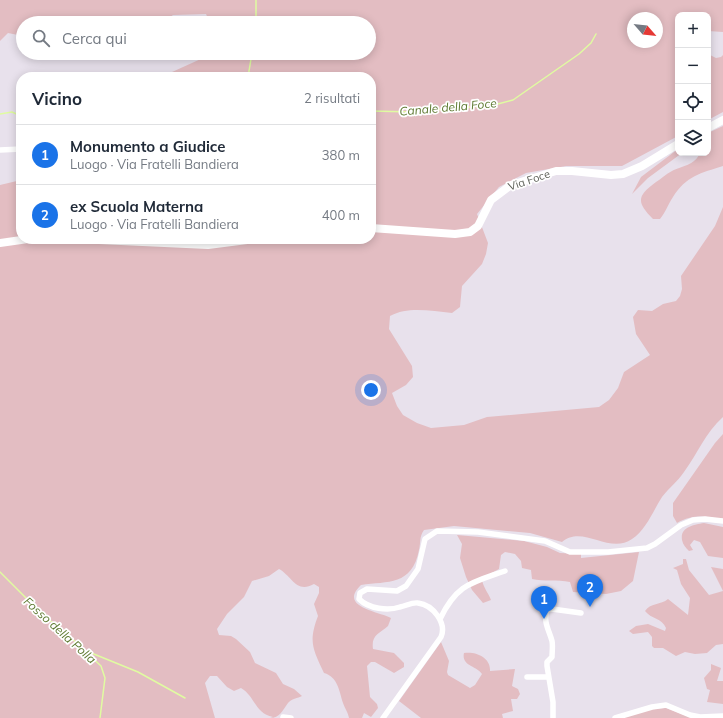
<!DOCTYPE html>
<html lang="it">
<meta charset="utf-8">
<style>
:root{--surface:#fff;--page:#f2f2f3;--text:#1f2937;--muted:#747a83;--line:#e0e1e3;--accent:#1a73e8}
body{margin:0;font-family:Mulish,sans-serif;background:var(--page);color:var(--text)}
.controls{position:absolute;right:12px;top:12px;display:grid;overflow:hidden;border-radius:8px;box-shadow:0 2px 10px #0003}
.controls button{width:36px;height:36px;display:grid;place-items:center;padding:0;border:0;border-bottom:1px solid var(--line);background:var(--surface);color:var(--text);font:20px sans-serif}
.compass{position:absolute;left:627px;top:12px;width:36px;height:36px;border-radius:50%;background:var(--surface);box-shadow:0 2px 10px #0003;rotate:118deg}
.you{position:absolute;left:371px;top:390px;width:14px;height:14px;margin:-10px;border:3px solid #fff;border-radius:50%;background:#1a73e8;box-shadow:0 0 0 6px #1a73e833}
.badge{display:grid;place-items:center;width:26px;height:26px;border-radius:50%;background:var(--accent);color:#fff;font-size:13px;font-weight:700}
.pin{position:absolute;translate:-50% -33px;filter:drop-shadow(0 1px 2px #0008)}
.pin::after{content:'';position:absolute;top:21px;width:14px;height:12px;background:inherit;clip-path:polygon(0 0,100% 0,50% 100%)}
.list{margin:0;padding:0;list-style:none}
h2{display:flex;justify-content:space-between;align-items:center;height:52px;margin:0;padding:0 16px;font-size:17px}
h2 small{font-size:13px;font-weight:400;color:var(--muted)}
.list li{display:grid;grid-template-columns:26px 1fr auto;gap:12px;align-items:center;box-sizing:border-box;height:60px;padding:0 16px;border-top:1px solid var(--line)}
.list b{display:block;font-size:15px;white-space:nowrap}
.list p{margin:0;font-size:13px;white-space:nowrap;color:var(--muted)}
.list em{font-size:13px;font-style:normal;color:var(--muted)}
.icon{flex:none;width:22px;height:22px;fill:none;stroke:currentColor;stroke-width:2;stroke-linecap:round;stroke-linejoin:round}
.map{position:relative;flex:none;width:723px;height:718px;overflow:hidden}
.search{position:absolute;background:var(--surface);box-shadow:0 2px 10px #0003;left:16px;top:16px;width:360px;height:44px;display:flex;align-items:center;gap:10px;box-sizing:border-box;padding:0 14px;border-radius:22px;color:var(--muted);font-size:15px}
.panel{position:absolute;background:var(--surface);box-shadow:0 2px 10px #0003;left:16px;top:72px;width:360px;height:172px;border-radius:16px}
.map>svg:first-child{display:block}
.green{fill:#e3bdc2;fill-rule:evenodd}
.lines{fill:none;stroke-linecap:round;stroke-linejoin:round}
.stream{stroke:#e0fca1;stroke-width:1.5}
.street{stroke:#fff;stroke-width:5.5}
.secondary{stroke:#fff;stroke-width:8}
.labels{text-anchor:middle;dominant-baseline:central;stroke-width:3.5;stroke-linejoin:round;paint-order:stroke}
.street-label{font-size:11px;fill:#5e6159;stroke:#fff}
.water-label{font-size:12px;font-style:italic;fill:#5d7930;stroke:#fff}
</style>
<div class="map">
<svg width="723" height="718" viewBox="0 0 723 718">
<rect width="100%" height="100%" fill="#e8e1ec"/>
<!-- green -->
<path class="green" d="M0,0H723V32L708,31V15H678V136L622,166H566L526,173L499,187L477,214L488,243L486,254L482,264L462,286L460,307L452,313C431,311 408,306 390,316L389,329L412,366L413,377L406,385L392,393L397,406L403,415L417,423L431,428L464,425L487,417L599,407L609,400L618,388L624,372L650,355L636,334L633,317L638,310L652,311L663,304L676,301L680,296L682,289L681,276L715,226L723,207V417C705,433 698,453 684,472C678,481 669,488 662,497C653,511 646,530 632,539C609,555 583,524 562,542L530,533L454,526L424,530C419,537 421,542 419,550C412,586 388,581 361,585C338,607 378,611 391,618L388,626C379,634 371,635 373,649L394,653L404,663V667L394,673L375,662H371L367,666L370,697L377,704L378,708L371,717L364,713L362,718H349C348,712 345,709 343,703C339,691 338,677 324,673C313,649 308,642 318,616L314,604L319,593V587L314,584C296,594 292,576 279,569L269,576L252,581L244,597L227,614L217,629L219,635L231,636L236,639L250,652L255,663L276,673L283,684L294,689L302,696C298,698 291,699 288,703C282,711 280,718 270,718L273,717C255,714 255,696 241,688L234,691L227,687L217,676H210L205,683L215,718H0V185L21,180V239H371V77H161L214,53H369V23H210L206,14L173,15L162,23H23V36L8,33L0,41ZM633,18H657V42H633Z
M708,54L716,58L721,57L723,55V112L708,120Z
M723,126V166C701,173 686,176 673,197C668,204 666,212 660,219H653C636,202 637,196 656,182C661,179 666,174 672,171C682,166 695,165 700,153H708V133Z
M678,149V153H682L648,178L632,194L641,177Z
M723,434V520C706,516 693,514 677,523L673,516V503L715,443Z
M704,523L723,527V558L708,556L700,542L694,540L690,545L693,550L689,551C686,548 683,545 682,540C680,527 693,525 704,523Z
M457,535L524,541L547,547L560,553L581,554V558L639,552L633,581L621,591L606,594L573,592L570,582C557,579 544,582 532,579L531,570L522,568L521,561L515,554L505,552L501,555L499,569L482,578C482,586 488,592 491,600L483,603L472,590L466,577L460,558L462,544Z
M683,559H686L689,570L709,595L723,591L711,567L723,569V644L716,645L707,653L695,654L685,652L676,656L663,648H654L652,646V637L648,632L633,634L629,631L636,626L648,624L665,631L666,628C662,618 651,619 645,611C650,603 661,605 668,599L688,615L690,598L681,584L677,570L673,568L683,564Z
M441,642L449,661L447,672L448,675L470,688L475,685L482,674C477,666 461,666 464,653C475,651 491,657 490,671L515,669L512,686L518,689L520,694L517,699H511L513,711L502,714L503,718H421L399,701Z
M711,664L721,668L717,681H723V704L707,702L710,690L707,689L704,678L711,670Z
M666,708L692,718H621L650,709Z"/>
<g class="lines">
<!-- stream -->
<path class="stream" d="M256,23V0
M248,77L252,53
M371,111L413,112L494,105L513,100L579,54L591,43L596,34
M0,114L12,112L21,116
M0,572L43,615L67,634L101,666L105,678L100,718
M84,650L138,672L185,698"/>
<!-- street -->
<path class="street" d="M0,150L21,149
M440,619C457,584 471,583 505,571
M527,677H548
M283,717L291,718
M383,718L441,637C447,623 433,605 418,603C412,602 406,606 400,607C388,611 369,609 359,599L360,593L367,589L397,591L406,586L418,569L425,539L437,531L478,532L545,541L570,552H608L647,548L655,544L681,525L693,520L705,519L723,521
M553,718V702L547,666V662L552,657C552,652 553,646 552,641C549,630 543,622 547,610L552,609L581,613
M615,718L652,707L666,705L690,715L700,717L723,716"/>
<!-- secondary -->
<path class="secondary" d="M708,128L723,120
M371,228L455,234L470,232L478,226L491,200L511,185L556,171H572L611,175L623,174L642,166L678,144
M77,239L208,245L255,239
M0,243L28,239"/>
</g>
<g class="labels">
<!-- street labels -->
<g class="street-label">
<text transform="translate(529 180) rotate(-19)">Via Foce</text>
</g>
<!-- water labels -->
<g class="water-label">
<text transform="translate(448 107) rotate(-5)">Canale della Foce</text>
<text transform="translate(60 630) rotate(42)">Fosso della Polla</text>
</g>
</g>
</svg>
<div class="controls">
<button>+</button>
<button>−</button>
<button><svg class="icon" aria-label="locate" viewBox="0 0 24 24"><circle cx="12" cy="12" r="6"/><path d="M12 2v4M12 18v4M2 12h4M18 12h4"/></svg></button>
<button><svg class="icon" aria-label="layers" viewBox="0 0 24 24"><path d="M12 4l9 5-9 5-9-5zM3 14l9 5 9-5"/></svg></button>
</div>
<svg class="compass" viewBox="-18 -18 36 36"><path d="M0-13l5 13h-10z" fill="#e53935"/><path d="M0 13l5-13h-10z" fill="#747a83"/></svg>
<div class="you"></div>
<div class="pin badge" style="left:544px;top:619px">1</div>
<div class="pin badge" style="left:590px;top:607px">2</div>
<div class="search"><svg class="icon" aria-label="search" viewBox="0 0 24 24"><circle cx="10" cy="10" r="6"/><path d="M15 15l6 6"/></svg>Cerca qui</div>
<section class="panel">
<h2>Vicino<small>2 risultati</small></h2>
<ul class="list">
<li><span class="badge">1</span><div><b>Monumento a Giudice</b><p>Luogo · Via Fratelli Bandiera</p></div><em>380 m</em></li>
<li><span class="badge">2</span><div><b>ex Scuola Materna</b><p>Luogo · Via Fratelli Bandiera</p></div><em>400 m</em></li>
</ul>
</section>
</div>
